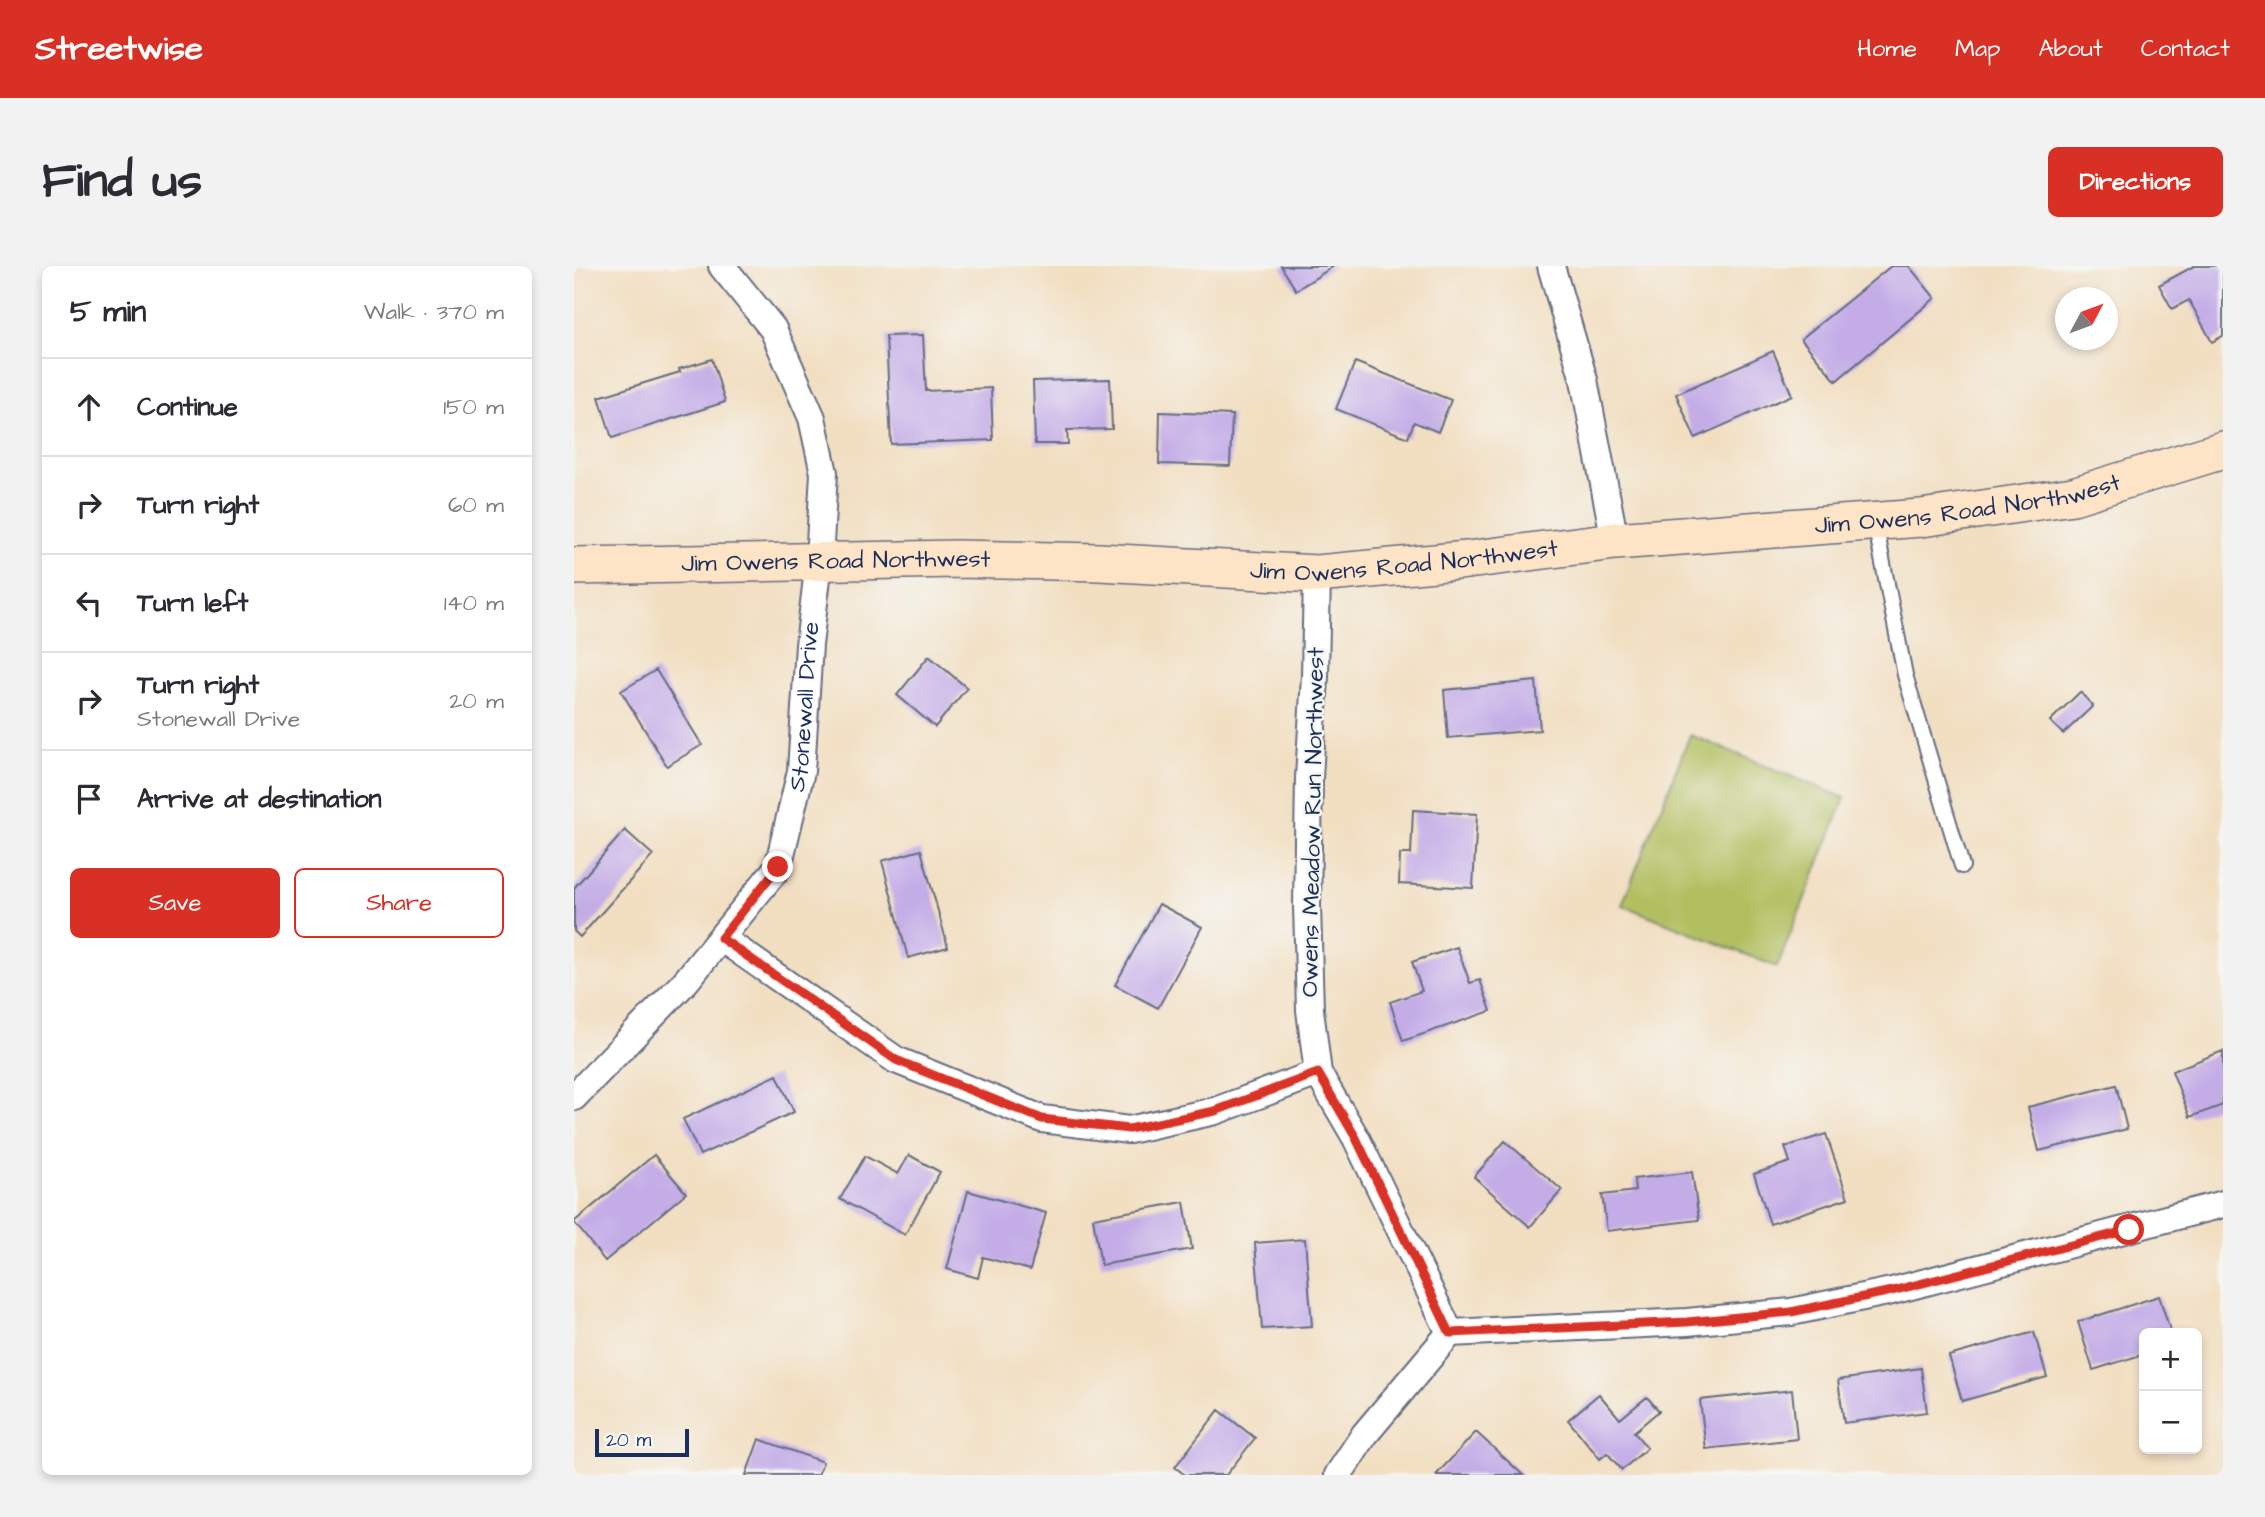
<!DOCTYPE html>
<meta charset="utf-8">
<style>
:root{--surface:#fff;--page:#f2f2f3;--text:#2b2b33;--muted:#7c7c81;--line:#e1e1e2;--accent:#d93025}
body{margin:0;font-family:"Architects Daughter",sans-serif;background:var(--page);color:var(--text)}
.controls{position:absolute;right:21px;bottom:21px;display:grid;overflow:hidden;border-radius:10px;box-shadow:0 4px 10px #0003}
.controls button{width:63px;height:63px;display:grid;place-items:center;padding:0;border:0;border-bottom:2px solid var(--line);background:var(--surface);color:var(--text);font:35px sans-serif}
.compass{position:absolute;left:1481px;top:21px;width:63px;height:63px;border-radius:50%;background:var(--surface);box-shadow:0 4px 10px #0003;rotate:49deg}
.scale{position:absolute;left:21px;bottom:18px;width:94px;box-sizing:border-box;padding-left:7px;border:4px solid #1b2f5e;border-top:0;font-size:19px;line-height:24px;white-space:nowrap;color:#1b2f5e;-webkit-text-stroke:5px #f6f6f2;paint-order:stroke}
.stop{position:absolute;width:21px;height:21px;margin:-16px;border:5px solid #d93025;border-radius:50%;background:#fff}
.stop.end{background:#d93025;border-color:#fff;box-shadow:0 2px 7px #0008}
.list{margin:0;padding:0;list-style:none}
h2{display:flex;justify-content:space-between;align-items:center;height:91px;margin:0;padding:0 28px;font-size:30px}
h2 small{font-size:23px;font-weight:400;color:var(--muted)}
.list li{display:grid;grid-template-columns:46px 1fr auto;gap:21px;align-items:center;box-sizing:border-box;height:98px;padding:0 28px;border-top:2px solid var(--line)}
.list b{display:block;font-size:26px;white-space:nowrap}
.list p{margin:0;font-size:23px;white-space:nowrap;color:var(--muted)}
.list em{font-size:23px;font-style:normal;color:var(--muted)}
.actions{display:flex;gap:14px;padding:21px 28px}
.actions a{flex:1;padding:16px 0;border:2px solid var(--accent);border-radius:10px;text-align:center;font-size:24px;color:var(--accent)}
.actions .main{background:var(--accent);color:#fff}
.icon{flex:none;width:38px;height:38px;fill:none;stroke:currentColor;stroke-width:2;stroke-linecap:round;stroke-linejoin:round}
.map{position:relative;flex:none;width:1649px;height:1209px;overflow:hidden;border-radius:10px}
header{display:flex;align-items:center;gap:42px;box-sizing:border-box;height:98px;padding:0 35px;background:var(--accent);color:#fff}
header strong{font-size:33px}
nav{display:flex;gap:38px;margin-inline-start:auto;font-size:24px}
.intro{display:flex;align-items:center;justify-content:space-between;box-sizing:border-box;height:168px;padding:0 42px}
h1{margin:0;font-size:49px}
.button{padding:18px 32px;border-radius:10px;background:var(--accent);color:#fff;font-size:24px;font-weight:700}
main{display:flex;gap:42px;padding:0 42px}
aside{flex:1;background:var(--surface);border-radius:10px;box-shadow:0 4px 10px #0003}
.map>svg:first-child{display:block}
.green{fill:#b2bf61;stroke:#667760;stroke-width:2}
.building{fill:#c4ade7}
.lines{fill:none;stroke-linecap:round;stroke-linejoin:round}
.lane-casing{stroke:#666d81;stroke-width:18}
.street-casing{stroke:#666d81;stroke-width:30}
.secondary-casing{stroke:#666d81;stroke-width:40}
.lane{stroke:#fff;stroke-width:14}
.street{stroke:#fff;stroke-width:26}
.secondary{stroke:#fee4c6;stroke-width:37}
.route{stroke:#d93025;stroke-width:9}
.labels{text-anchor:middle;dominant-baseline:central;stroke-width:5;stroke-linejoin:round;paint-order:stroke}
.street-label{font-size:24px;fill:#1b2f5e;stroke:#f6f6f2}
</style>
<header>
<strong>Streetwise</strong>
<nav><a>Home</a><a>Map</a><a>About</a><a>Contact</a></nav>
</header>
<div class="intro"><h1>Find us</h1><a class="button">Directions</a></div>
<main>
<aside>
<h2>5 min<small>Walk · 370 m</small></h2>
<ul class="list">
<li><svg class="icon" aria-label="ahead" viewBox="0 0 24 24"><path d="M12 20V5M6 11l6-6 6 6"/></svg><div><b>Continue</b></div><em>150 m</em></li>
<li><svg class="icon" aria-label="right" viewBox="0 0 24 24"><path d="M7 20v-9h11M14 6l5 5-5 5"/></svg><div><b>Turn right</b></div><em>60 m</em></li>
<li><svg class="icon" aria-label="left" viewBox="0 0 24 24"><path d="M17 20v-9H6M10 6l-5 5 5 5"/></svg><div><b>Turn left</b></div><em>140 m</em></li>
<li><svg class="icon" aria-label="right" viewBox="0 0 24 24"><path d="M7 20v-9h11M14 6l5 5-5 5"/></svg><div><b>Turn right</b><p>Stonewall Drive</p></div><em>20 m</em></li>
<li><svg class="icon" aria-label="arrive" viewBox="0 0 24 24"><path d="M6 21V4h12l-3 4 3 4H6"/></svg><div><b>Arrive at destination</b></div></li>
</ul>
<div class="actions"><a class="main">Save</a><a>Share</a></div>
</aside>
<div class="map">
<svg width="1649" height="1209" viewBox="0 0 1649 1209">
<rect width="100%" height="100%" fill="#f6f6f2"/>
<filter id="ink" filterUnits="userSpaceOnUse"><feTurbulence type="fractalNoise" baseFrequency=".0143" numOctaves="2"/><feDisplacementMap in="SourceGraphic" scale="14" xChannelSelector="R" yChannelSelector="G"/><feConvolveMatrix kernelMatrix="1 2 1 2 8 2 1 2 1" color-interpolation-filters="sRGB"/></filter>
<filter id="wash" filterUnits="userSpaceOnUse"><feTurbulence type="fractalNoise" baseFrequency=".00686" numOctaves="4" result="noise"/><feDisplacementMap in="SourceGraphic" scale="28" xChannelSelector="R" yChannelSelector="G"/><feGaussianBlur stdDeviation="1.57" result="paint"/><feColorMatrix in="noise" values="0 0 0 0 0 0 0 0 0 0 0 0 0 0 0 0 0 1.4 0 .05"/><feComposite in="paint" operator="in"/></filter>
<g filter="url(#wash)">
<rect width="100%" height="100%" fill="#f2dfc2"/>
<!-- green -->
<path class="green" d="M1116,469L1271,532L1203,701L1048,639Z"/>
<g id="blocks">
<!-- building -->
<path class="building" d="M707,0H760L722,24Z
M1317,0H1335L1361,32L1262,115L1227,73Z
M1620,0H1649V70L1638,76L1615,34L1598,43L1585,19Z
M349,69L352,125L417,122L419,174L317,178L312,70Z
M1199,85L1218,129L1121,172L1102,128Z
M138,93L151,136L38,172L25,131L106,106L105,103Z
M781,96L877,134L864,166L840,156L834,172L762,143Z
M536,113L538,163L493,164L494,178H461L459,115Z
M586,146L658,149L656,200L585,198Z
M355,390L393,422L361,461L323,429Z
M82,404L128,479L93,500L47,425Z
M962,415L966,464L874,472L870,424Z
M1506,426L1519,440L1489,468L1476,455Z
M839,544L903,548L899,622L825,618L826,588H837Z
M51,564L79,589L6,671L0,665V622Z
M347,584L374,681L334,692L308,595Z
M585,638L628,661L584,742L541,719Z
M883,681L896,717L906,714L917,745L829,775L816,736L848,725L838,696Z
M1649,785V839L1616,851L1598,805Z
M203,809L220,846L126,889L109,853Z
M1542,819L1553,863L1465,885L1454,841Z
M1252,868L1274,932L1196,958L1180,908L1216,896L1211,881Z
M931,875L988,924L956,961L900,911Z
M80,889L112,927L31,995L0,956Z
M335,889L366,906L331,969L266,933L291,890L324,908Z
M1118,906L1125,954L1033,965L1028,929L1061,925L1060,913Z
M394,925L472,947L456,1004L409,991L404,1012L373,1003Z
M610,936L618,983L527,999L519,952Z
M731,973L738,1060L688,1063L681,977Z
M1585,1030L1597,1067H1570V1088L1519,1104L1504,1056Z
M1460,1066L1473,1111L1388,1135L1375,1090Z
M1347,1102L1353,1146L1270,1157L1264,1114Z
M1218,1124L1223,1173L1132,1183L1126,1134Z
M1025,1128L1046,1153L1073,1131L1085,1145L1060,1166L1073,1182L1048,1204L1033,1187L1026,1193L994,1154Z
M645,1144L681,1172L652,1209H611L601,1201Z
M902,1166L949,1209H862Z
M185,1173L249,1196L244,1209H172Z"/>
</g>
</g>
<g filter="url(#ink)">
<use href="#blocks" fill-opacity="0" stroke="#666d81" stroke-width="2"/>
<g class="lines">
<defs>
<path id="lane" d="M1301,257L1331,409L1388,600"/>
<g id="street">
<path d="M977,0L1010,114L1041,275"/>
<path d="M743,308L741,410L735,512L733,640L736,744L744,807L782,872L876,1067"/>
<path d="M147,672L322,794L468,853L555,864L641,845L744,807"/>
<path id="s1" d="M0,831L112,715L204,601L227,505L235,379L245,295L250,207L238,152L199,63L148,0"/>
<path d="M764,1209L791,1168L876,1067L1113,1056L1217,1046L1318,1025L1649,938"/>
</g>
<g id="secondary">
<path id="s2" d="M0,300L383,293L525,296L743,308L893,294L1041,275L1347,252L1499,230L1649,184"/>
</g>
</defs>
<!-- lane casing -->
<use href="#lane" class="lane-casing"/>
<!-- street casing -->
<use href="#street" class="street-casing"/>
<!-- secondary casing -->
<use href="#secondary" class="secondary-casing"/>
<!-- lane -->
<use href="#lane" class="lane"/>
<!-- street -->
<use href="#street" class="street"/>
<!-- secondary -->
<use href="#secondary" class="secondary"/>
</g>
</g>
<g class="lines" filter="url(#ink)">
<!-- route -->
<path class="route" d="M204,601L147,672L322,794L468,853L555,863L641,845L744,807L782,872L876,1067L1113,1056L1217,1046L1318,1025L1555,964"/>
</g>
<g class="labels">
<!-- street labels -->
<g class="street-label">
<text stroke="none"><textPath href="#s2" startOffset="1398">Jim Owens Road Northwest</textPath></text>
<text stroke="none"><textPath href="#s2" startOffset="831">Jim Owens Road Northwest</textPath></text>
<text stroke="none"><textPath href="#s2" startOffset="262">Jim Owens Road Northwest</textPath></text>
<text stroke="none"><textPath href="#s1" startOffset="471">Stonewall Drive</textPath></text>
<text transform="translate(739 556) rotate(-89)">Owens Meadow Run Northwest</text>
</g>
</g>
</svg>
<div class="controls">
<button>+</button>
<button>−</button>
</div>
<svg class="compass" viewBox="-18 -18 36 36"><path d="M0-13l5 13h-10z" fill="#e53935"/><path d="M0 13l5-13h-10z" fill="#7c7c81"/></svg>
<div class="scale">20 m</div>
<div class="stop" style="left:1555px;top:964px"></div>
<div class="stop end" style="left:204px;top:601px"></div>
</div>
</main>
